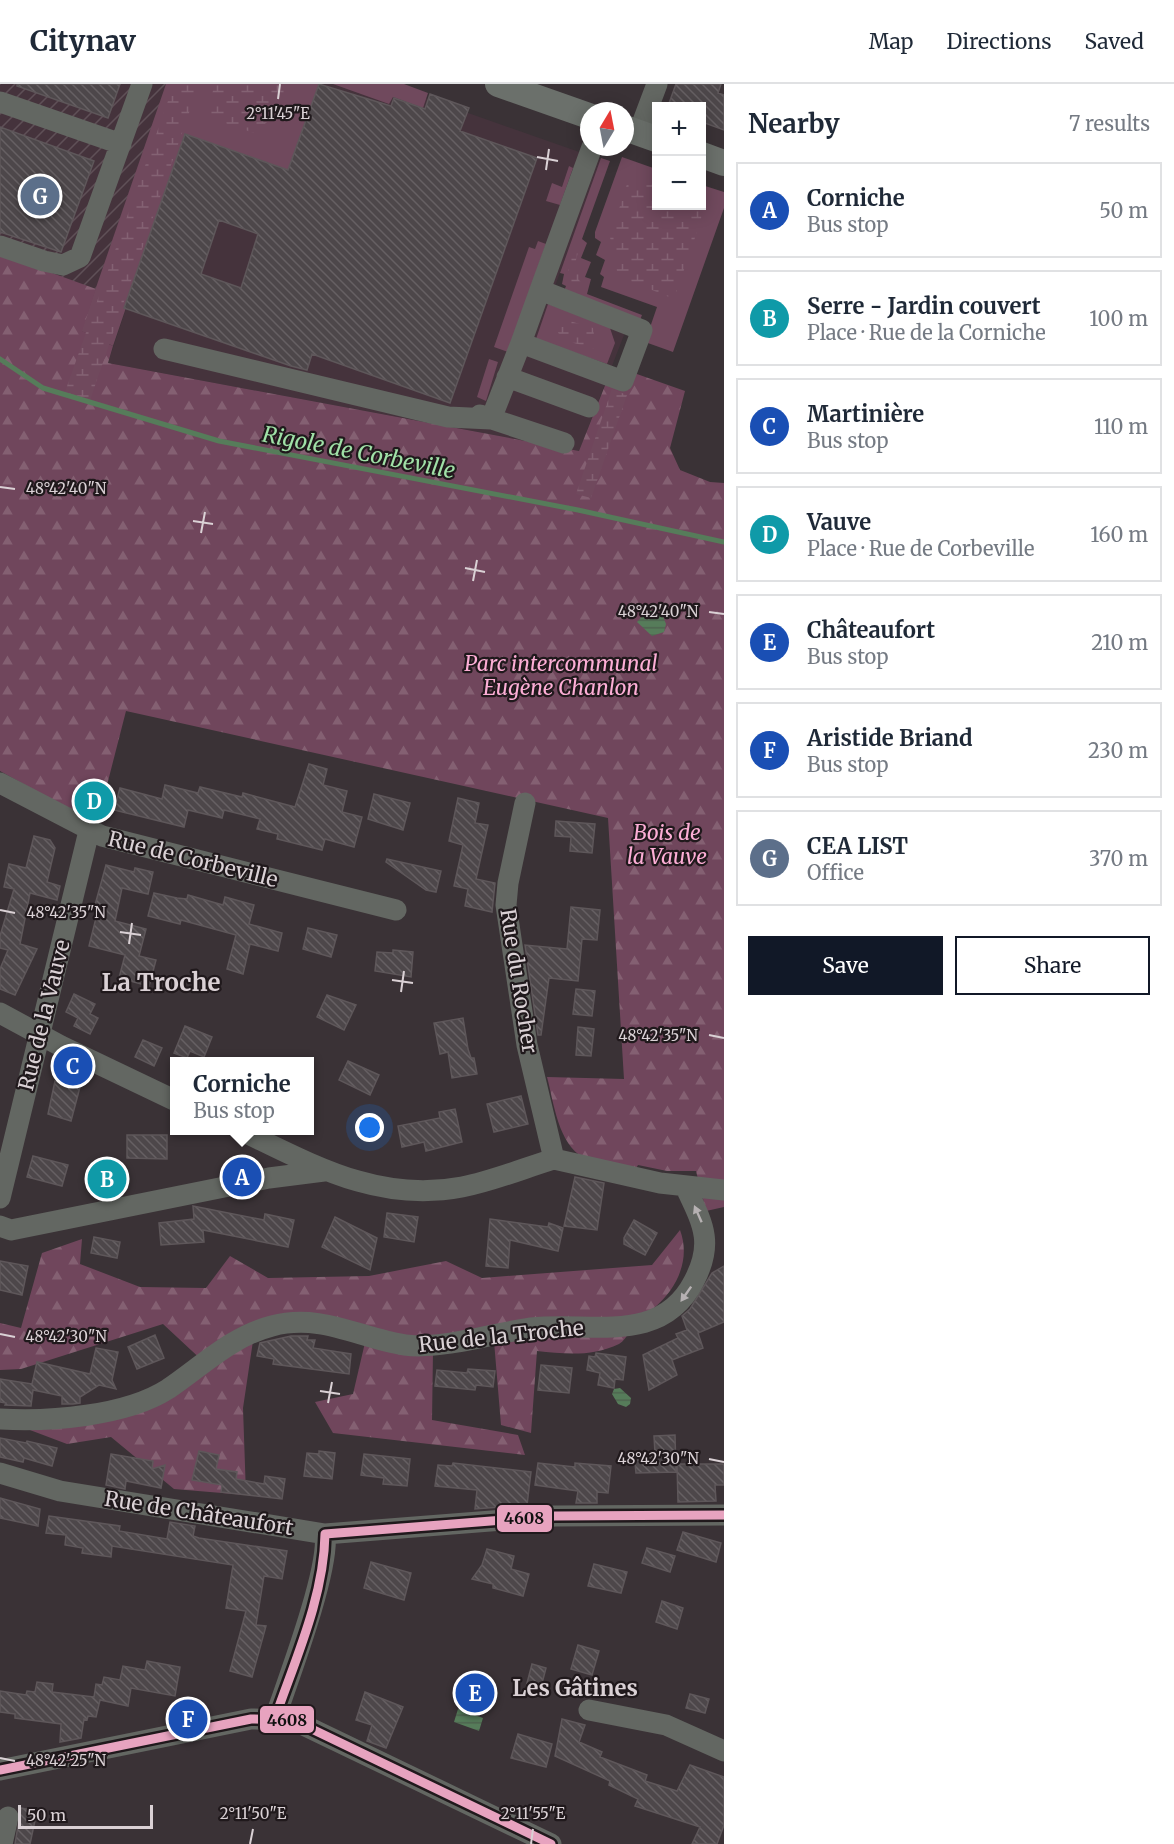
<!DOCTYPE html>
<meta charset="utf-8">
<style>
:root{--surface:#fff;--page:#f6f6f7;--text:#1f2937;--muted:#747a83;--line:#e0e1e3;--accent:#111827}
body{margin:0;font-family:Merriweather,serif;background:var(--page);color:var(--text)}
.controls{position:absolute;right:18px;top:18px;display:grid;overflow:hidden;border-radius:0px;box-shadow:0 3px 15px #0003}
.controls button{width:54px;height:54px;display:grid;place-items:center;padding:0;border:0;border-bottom:2px solid var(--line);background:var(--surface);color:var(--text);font:30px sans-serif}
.compass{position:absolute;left:580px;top:18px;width:54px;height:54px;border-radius:50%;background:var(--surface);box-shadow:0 3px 15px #0003;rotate:10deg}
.scale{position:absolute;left:18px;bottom:15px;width:135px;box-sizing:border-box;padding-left:6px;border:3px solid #dad1d5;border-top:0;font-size:16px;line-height:21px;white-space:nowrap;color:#dad1d5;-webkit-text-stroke:4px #20191c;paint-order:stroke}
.you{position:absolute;left:370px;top:1044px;width:21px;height:21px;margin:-15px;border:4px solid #fff;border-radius:50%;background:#1a73e8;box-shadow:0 0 0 9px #1a73e833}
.badge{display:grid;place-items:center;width:39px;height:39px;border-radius:50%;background:var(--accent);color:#fff;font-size:20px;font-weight:700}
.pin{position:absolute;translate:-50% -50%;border:3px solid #fff;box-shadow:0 2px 6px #0006}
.popup{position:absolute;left:170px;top:973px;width:144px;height:78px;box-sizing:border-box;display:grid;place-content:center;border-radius:0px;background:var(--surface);filter:drop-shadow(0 2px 4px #0005);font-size:20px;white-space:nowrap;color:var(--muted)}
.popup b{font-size:22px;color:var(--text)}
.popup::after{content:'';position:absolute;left:50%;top:100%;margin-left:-12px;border:12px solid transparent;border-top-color:var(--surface)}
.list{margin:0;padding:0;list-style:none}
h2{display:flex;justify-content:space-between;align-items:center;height:78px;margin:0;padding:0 24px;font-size:26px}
h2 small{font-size:20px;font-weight:400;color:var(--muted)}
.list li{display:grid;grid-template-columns:39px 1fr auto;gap:18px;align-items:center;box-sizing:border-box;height:96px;margin:0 12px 12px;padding:0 12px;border:2px solid var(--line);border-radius:0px}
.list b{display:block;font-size:22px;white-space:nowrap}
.list p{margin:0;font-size:20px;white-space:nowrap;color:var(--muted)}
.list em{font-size:20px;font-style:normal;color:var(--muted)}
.actions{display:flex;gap:12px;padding:18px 24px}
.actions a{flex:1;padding:14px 0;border:2px solid var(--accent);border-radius:0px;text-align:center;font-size:21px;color:var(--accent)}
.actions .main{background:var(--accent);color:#fff}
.map{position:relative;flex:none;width:724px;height:1760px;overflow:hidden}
header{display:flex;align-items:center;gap:36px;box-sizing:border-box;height:84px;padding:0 30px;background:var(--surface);border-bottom:2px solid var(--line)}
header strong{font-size:28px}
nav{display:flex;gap:33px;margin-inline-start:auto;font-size:21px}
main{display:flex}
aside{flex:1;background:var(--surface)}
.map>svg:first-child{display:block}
.built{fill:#45333c}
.industrial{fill:url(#industrial-furrows)}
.grass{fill:#70495d}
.forest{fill:url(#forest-firs)}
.wetland{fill:url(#wetland-marsh)}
.water{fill:url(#water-rules)}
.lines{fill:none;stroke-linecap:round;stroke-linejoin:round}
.stream{stroke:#567c5a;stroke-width:5}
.building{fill:url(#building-back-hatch);stroke:#5e575a;stroke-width:1.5;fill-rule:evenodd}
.minor{stroke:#636762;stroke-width:21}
.major{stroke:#6b706b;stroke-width:26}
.bus-1-casing{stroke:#20191c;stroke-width:14}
.bus-1{stroke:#e7a3bf;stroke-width:9}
.oneway{fill:#b6b1b2}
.ticks{fill:none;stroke:#dad1d5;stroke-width:2}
.labels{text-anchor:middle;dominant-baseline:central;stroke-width:4.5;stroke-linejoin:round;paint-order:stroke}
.park-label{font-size:21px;font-style:italic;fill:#fdaed6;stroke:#20191c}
.street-label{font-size:21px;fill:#dad1d5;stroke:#20191c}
.water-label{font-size:22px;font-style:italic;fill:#a0e1a7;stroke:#20191c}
.neighbourhood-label{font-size:22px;font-weight:bold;fill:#dad1d5;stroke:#20191c}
.quarter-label{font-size:24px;font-weight:bold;fill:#dad1d5;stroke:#20191c}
.ticks-label{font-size:15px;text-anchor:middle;fill:#dad1d5;stroke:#20191c;stroke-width:4.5;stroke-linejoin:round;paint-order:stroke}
.line-badge{stroke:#20191c;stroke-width:2}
.pale-badge-label{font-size:16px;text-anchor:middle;font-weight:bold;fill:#111}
</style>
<header>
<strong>Citynav</strong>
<nav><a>Map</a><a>Directions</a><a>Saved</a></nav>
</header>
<main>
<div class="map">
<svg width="724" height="1760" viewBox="0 0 724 1760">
<defs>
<pattern id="industrial-furrows" width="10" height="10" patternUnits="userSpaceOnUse" patternTransform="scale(1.5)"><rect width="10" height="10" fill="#45333c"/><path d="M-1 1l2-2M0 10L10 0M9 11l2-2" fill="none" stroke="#5f5057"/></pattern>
<pattern id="forest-firs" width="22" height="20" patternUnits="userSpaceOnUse" patternTransform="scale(1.5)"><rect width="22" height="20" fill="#70465c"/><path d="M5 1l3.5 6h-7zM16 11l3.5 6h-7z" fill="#846072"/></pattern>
<pattern id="wetland-marsh" width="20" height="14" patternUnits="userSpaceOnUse" patternTransform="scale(1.5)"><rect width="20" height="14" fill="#70495d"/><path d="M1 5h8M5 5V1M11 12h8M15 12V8" fill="none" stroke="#846273"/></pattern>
<pattern id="water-rules" width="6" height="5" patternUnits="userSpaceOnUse" patternTransform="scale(1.5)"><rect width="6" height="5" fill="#567c5a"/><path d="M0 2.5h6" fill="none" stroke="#4e6450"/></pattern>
<pattern id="building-back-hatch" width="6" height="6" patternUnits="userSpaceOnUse" patternTransform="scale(1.5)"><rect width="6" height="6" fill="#4d474a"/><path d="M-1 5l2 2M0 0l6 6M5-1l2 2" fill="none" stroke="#666063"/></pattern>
</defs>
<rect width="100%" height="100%" fill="#3a3236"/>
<!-- built -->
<path class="built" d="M200,0H386L602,76L555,202L631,233L579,367L108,279Z"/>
<!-- industrial -->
<path class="industrial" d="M0,0H167L81,247L0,218Z"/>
<!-- grass -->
<path class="grass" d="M166,0H319L288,86L185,50L113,262L81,247Z
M333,0H404L428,9L423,24L393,13L389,20Z
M622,73L656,85V122H702V101L724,108V124L673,268L645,258L657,223L601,203L604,193L600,190L605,176L596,171L601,158L595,154V148Z
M601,74L610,77L582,155L587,159L581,174L591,178L585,193L591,195L587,210L642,231L638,241L564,207L566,202L562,200L564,190L560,189Z
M569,82L573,84L560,121L546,117L552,99L562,103Z
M538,157L546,160L508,268L494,263L529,163L535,165Z
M548,220L609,241L615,259L607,280L536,255Z
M489,275L498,278L486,317L477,313Z"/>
<!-- forest -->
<path class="forest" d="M0,170L96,205L82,247L113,262L108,279L579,367L606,299L628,306L634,289L685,307L670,364L680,386L710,398L724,399V1123L706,1127L696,1087H667L638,1081L635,1086C619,1083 597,1081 584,1074C558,1060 554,1019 547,993L624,995L608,734L126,627L106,705L94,702L83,710L74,728L0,687Z
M680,1146C691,1175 677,1205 654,1224C649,1228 643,1231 639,1235C631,1241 628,1255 619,1260C592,1273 565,1270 537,1267L531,1349L501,1341L494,1257L433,1266L432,1336L518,1351L525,1371L333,1349L315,1318L353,1310L367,1250L347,1243L254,1250L243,1324L246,1411L174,1405L111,1353L67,1360L22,1343L107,1330L206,1280L163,1240L21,1285L0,1286V1239L21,1244L42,1169L82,1155L80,1180L140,1203L206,1204L230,1172L268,1194L369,1192L446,1177L482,1194L652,1181Z"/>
<!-- wetland -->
<path class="wetland" d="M174,0H199L90,316L65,308Z
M215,0H295C286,22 273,34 254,49L216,36L207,27Z
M628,97L656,101V122H702V117L701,136L674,215L618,192L610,153Z
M576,159L580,160L575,180L582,185L579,196L585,203L575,205C562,191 571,175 576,159Z
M563,235L593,244L596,265L574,259L558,249Z
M612,305L627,311L591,414L576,410Z"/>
<!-- water -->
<path class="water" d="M648,526L662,530L666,540L664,548L652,552L637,538Z
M620,1304L631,1314L630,1320L626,1323L618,1320L612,1310L614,1305Z
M458,1625L483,1634L479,1647L454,1638Z"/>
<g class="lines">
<!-- stream -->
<path class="stream" d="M0,275L43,304L219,357L578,426L724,458"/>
</g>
<!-- building -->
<path class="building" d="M17,0H120L108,34L17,2Z
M319,0L391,22L394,14L425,25L430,10L469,24L460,47L537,74L450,319L312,270L307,286L291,282L124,224L185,50L288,86ZM219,136L258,150L241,204L201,190Z
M676,0H721L718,9L724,11V46L702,38V22H668Z
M0,43L94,77L61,168L0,148Z
M309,680L327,685L323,701L347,707L342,728L362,733L354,763L325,755L322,766L277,755L278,750L257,745L260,735L224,726L222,734L188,726L184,743L114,726L120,704L162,715L165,701L198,709L200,703L242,713L243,709L295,723Z
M374,710L410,719L403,746L368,735Z
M458,714L479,719L475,739L488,741L476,795L495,799L492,828L465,822L468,805L454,802L463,761L449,757Z
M556,737L595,740L592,769L570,767L571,753L555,752Z
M34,752L50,756L55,764L47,798L60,802L57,816L30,809L20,860L37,865L15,911L0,905V885L8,866L0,864V852L14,805L4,803L9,780L26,784Z
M387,775L441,787L436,808L426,806L386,778Z
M106,781L134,788L135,784L153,788L148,810L122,804L115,837L146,845L139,872L156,876L149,902L119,894L125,871L89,862L99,822L95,821Z
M154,809L177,814L187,815L188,811L223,821L225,813L254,821L249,840L282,849L278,867L250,860L243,890L227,885L236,851L181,836L180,840L148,832Z
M571,823L600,826L597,856L582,855L578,897L549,894L541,951H538L525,861L567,865Z
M308,844L337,851L331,873L303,865Z
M393,866L413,868L411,893L375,887L377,868L393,869Z
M576,905L595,907L592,932L573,930Z
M74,910L95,920L90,930L98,934L90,950L74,942L78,934L66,928Z
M327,911L356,921L344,946L317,933Z
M463,934L468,965L471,974H474L477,990L452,994L448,968L440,970L434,939Z
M185,942L212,953L204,973L190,967L187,974L174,969Z
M578,943L594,945L591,972L576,971Z
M143,956L162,964L154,982L135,973Z
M348,977L379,991L370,1011L339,996Z
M55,997L80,1003L71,1037L48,1030Z
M521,1012L528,1040L494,1048L487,1020Z
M455,1025L462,1058L426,1067L424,1058L402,1063L398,1042L440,1034L439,1028Z
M127,1051H167V1075L127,1074Z
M33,1072L68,1081L62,1102L27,1093Z
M575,1093L604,1099L597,1146L564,1142Z
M193,1122L264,1136L265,1130L294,1136L288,1163L203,1146L204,1158L161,1161L159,1139L194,1135Z
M387,1129L418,1133L414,1158L384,1153Z
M335,1133L377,1154L370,1186L322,1163Z
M490,1135L548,1143L549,1139L563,1144L558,1167L510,1156L508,1184L486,1182Z
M634,1136L657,1149L645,1171L624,1160V1154Z
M94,1153L120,1158L117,1174L91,1169Z
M0,1177L28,1182L22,1211L0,1206Z
M724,1182V1238L698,1249L703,1264L672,1276L677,1291L649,1306L643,1271L678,1254L676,1250L687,1246L682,1232L690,1225L712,1189Z
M155,1251L164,1274L137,1285L128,1263Z
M291,1252H308L307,1256H315L313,1264L351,1270L349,1290L273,1280L274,1275L257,1272L260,1259Z
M96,1264L118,1268L112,1296L116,1305L99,1301L80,1313V1319L73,1320H62V1312L33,1306L31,1322L5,1321L6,1319L0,1318V1295L32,1300L37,1278L90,1290Z
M596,1269L626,1273L623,1296L615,1295L614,1304L598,1301L600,1289L587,1286L589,1272L595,1273Z
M541,1281L572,1284L569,1309L538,1306Z
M468,1285L495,1287L493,1303L476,1301L475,1306L435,1302L437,1286L467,1289Z
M675,1351L676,1388L636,1389L634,1369H655L654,1352Z
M0,1354L26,1359L27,1357L57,1364L52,1382L24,1374L23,1378L0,1373Z
M199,1367L219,1371L216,1385L237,1388L236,1395L264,1400L265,1392L285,1395L282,1415L221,1408L222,1401L192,1396Z
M319,1367L335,1369L332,1395L304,1392L307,1369L319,1370Z
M111,1370L153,1377L152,1385L165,1381L161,1404L126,1397L125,1405L106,1401Z
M364,1370L410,1375L407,1402L383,1400L384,1394L361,1391Z
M453,1379L531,1388L527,1421L475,1425L477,1406L435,1402L438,1381L452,1382Z
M538,1379L575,1383V1379L611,1382L608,1409L597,1408V1419H576L578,1407L535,1401Z
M677,1380H724V1401H715L716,1417L678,1418Z
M0,1414L40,1425L38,1442L0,1434Z
M49,1432L120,1442L119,1447L167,1455L170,1438L195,1442L193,1452L199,1454L287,1467L282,1495L264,1492L256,1541L266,1542L252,1593L230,1587L246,1527L226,1524L233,1481L112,1462L111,1473L82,1469L83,1464L65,1461L66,1451L46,1449Z
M683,1448L721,1459L716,1478L677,1466Z
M647,1464L675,1472L670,1488L642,1479Z
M487,1465L514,1472L511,1485L529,1490L523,1512L493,1504V1500L472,1495L482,1481Z
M371,1478L411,1489L404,1516L364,1504Z
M594,1480L627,1488L621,1509L588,1502Z
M662,1517L683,1524L677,1545L656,1538Z
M578,1561L599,1567L592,1591L571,1585Z
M147,1577L180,1583L175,1612L131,1604L128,1622L100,1616L96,1633L88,1632L87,1636L84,1635L81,1654L60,1658L61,1640L15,1634V1630L0,1628V1607L26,1611L27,1607L35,1608L37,1598L53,1600L52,1608L94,1613L96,1600L102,1601L104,1593L120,1596L123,1582L145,1586Z
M532,1580L546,1584L540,1607L526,1603Z
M365,1608L403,1623L386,1664L367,1657L372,1641L356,1636Z
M690,1610L709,1615L705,1629L686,1624Z
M562,1635L585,1641L579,1658L602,1668L600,1673L647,1691L645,1697L677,1707L690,1681L724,1693V1741L717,1760H692L700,1743L635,1722L638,1715L609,1701L610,1697L555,1672Z
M518,1650L552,1660L546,1683L511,1674Z
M21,1724L37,1727L30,1760H15Z"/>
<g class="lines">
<!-- minor -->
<path class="minor" d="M0,18L121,60
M639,48L657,0
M0,162L44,177L63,181L80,173L142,0
M540,206L521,259L623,297L642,246L540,206L592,63
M164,265L448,333L491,335L521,259
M507,293L589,323
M480,331L564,359
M0,699L102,752L396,826
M525,719L508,799L506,821L527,961L554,1075
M0,929L61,962L174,1016
M240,1046C313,1081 378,1119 462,1103C493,1097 524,1084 554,1075
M554,1075L660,1099L724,1106
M0,1114L89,747
M0,1142L11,1146L269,1094L324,1087
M0,1335C49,1338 126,1332 168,1305C202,1282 232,1252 272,1242C321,1229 359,1254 405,1261C439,1266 495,1249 531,1244C590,1237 661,1262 694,1197C714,1159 703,1140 686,1104
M0,1389L60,1407L325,1450L555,1432L724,1431
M589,1626L666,1641L724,1667
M275,1634C288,1596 330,1485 325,1450
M0,1686L251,1635L293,1636L551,1760
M2,1760L8,1733"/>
<!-- major -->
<path class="major" d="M498,0L589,32
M625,44L656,55
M702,71L724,79"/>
<defs>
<path id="bus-1" d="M325,1450L555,1432L724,1431
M275,1634C295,1576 324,1513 325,1450
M0,1686L251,1635L293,1636L551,1760"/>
</defs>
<!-- bus-1 casing -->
<use href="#bus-1" class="bus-1-casing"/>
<!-- bus-1 -->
<use href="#bus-1" class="bus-1"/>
</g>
<!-- one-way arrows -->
<defs><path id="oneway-solid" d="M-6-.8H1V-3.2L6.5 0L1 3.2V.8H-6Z" transform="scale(1.5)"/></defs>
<g class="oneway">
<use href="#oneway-solid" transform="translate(698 1130) rotate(-114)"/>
<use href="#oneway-solid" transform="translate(686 1210) rotate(125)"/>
</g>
<!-- ticks -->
<path class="ticks" d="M278,15L280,0M537,73L558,77M546,86L549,65M0,403L15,405M193,437L213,440M201,449L205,428M465,484L485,488M473,497L477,476M709,528L724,530M0,826L15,829M120,848L141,851M129,860L132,839M392,896L413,899M401,908L404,887M709,951L724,954M0,1250L15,1253M320,1307L340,1310M328,1319L332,1298M709,1375L724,1378M0,1674L15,1677M250,1760L253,1745M531,1760L533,1745"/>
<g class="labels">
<!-- park labels -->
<g class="park-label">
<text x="561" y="579">Parc intercommunal<tspan x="561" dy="24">Eugène Chanlon</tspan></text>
<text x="667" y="748">Bois de<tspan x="667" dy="24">la Vauve</tspan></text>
</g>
<!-- street labels -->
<g class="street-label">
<text transform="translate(193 775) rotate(14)">Rue de Corbeville</text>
<text transform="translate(519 897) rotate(81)">Rue du Rocher</text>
<text transform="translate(44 931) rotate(-76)">Rue de la Vauve</text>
<text transform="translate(501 1252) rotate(-6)">Rue de la Troche</text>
<text transform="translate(199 1429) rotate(9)">Rue de Châteaufort</text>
</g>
<!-- water labels -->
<g class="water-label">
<text transform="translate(359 368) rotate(11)">Rigole de Corbeville</text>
</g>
<!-- neighbourhood labels -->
<g class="neighbourhood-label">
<text x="575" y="1604">Les Gâtines</text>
</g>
<!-- quarter labels -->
<g class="quarter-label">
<text x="161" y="898">La Troche</text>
</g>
</g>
<g class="ticks-label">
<text x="278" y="35">2°11'45"E</text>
<text x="66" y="410">48°42'40"N</text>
<text x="658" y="533">48°42'40"N</text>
<text x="66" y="834">48°42'35"N</text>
<text x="658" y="957">48°42'35"N</text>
<text x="66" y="1258">48°42'30"N</text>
<text x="658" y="1380">48°42'30"N</text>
<text x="66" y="1682">48°42'25"N</text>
<text x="253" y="1735">2°11'50"E</text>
<text x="533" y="1735">2°11'55"E</text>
</g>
<g class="line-badge">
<rect x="496" y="1420" width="57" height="29" rx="6" fill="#e7a3bf"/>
<rect x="259" y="1621" width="56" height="29" rx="6" fill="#e7a3bf"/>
</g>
<g class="pale-badge-label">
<text x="524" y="1440">4608</text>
<text x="287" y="1642">4608</text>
</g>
</svg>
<div class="controls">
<button>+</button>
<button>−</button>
</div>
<svg class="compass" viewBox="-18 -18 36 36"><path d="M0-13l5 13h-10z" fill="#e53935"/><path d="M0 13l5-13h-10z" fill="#747a83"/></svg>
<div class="scale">50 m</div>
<div class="you"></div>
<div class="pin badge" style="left:242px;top:1093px;background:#1a4fb4">A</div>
<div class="popup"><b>Corniche</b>Bus stop</div>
<div class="pin badge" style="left:107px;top:1095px;background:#0f9aa8">B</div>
<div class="pin badge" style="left:73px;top:982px;background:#1a4fb4">C</div>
<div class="pin badge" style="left:94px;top:717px;background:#0f9aa8">D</div>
<div class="pin badge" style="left:475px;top:1609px;background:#1a4fb4">E</div>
<div class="pin badge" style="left:188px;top:1635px;background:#1a4fb4">F</div>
<div class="pin badge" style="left:40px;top:112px;background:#5c6f8a">G</div>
</div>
<aside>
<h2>Nearby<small>7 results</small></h2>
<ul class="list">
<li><span class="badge" style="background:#1a4fb4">A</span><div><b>Corniche</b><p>Bus stop</p></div><em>50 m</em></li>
<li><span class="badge" style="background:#0f9aa8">B</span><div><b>Serre - Jardin couvert</b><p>Place · Rue de la Corniche</p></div><em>100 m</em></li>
<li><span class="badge" style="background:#1a4fb4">C</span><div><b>Martinière</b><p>Bus stop</p></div><em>110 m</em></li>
<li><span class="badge" style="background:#0f9aa8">D</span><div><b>Vauve</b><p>Place · Rue de Corbeville</p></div><em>160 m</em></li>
<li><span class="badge" style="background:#1a4fb4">E</span><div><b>Châteaufort</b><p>Bus stop</p></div><em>210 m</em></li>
<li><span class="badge" style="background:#1a4fb4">F</span><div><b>Aristide Briand</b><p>Bus stop</p></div><em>230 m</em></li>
<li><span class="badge" style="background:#5c6f8a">G</span><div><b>CEA LIST</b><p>Office</p></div><em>370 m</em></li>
</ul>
<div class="actions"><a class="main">Save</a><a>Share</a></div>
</aside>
</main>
